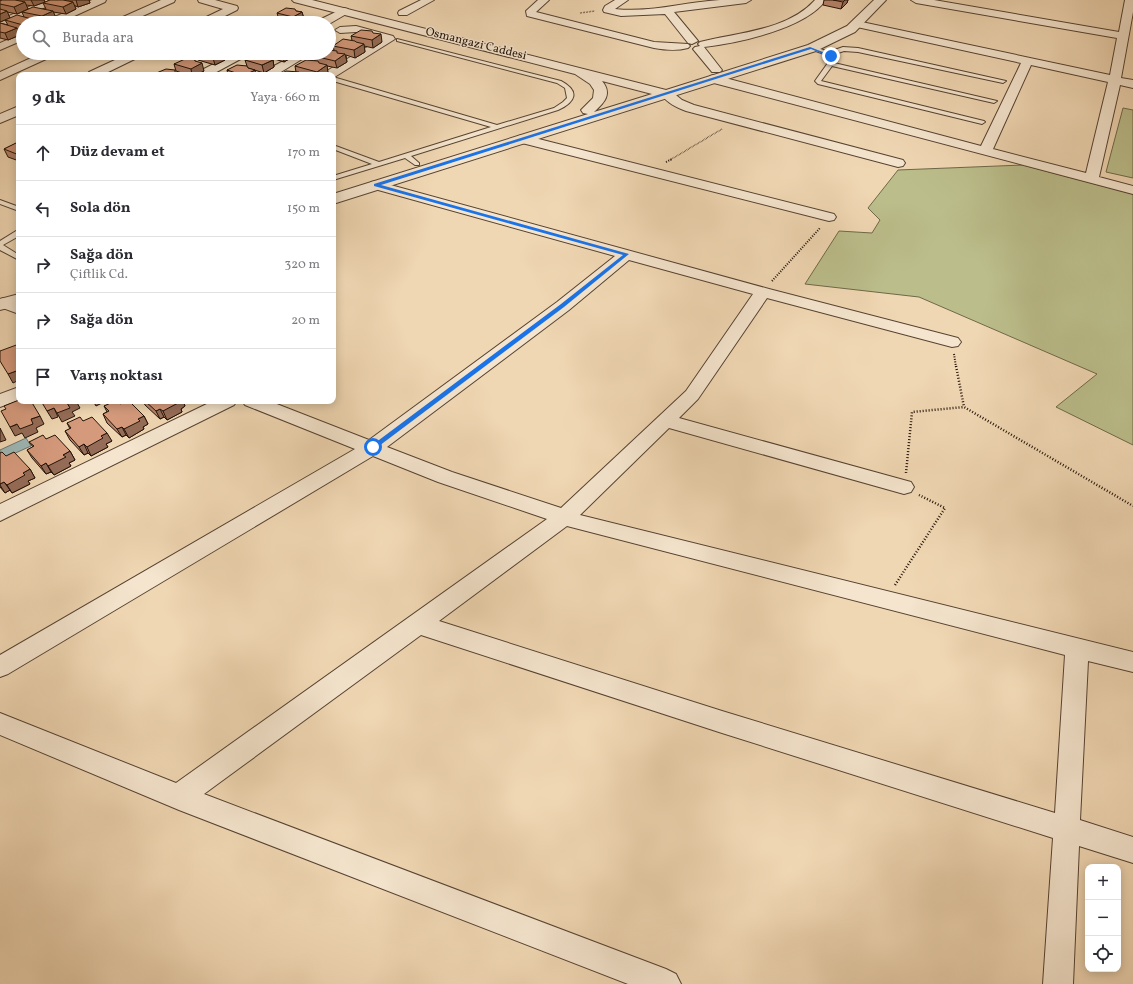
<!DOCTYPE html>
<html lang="tr">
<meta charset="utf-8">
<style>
:root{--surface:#fff;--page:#f2f2f3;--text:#2b2b33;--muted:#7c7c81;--line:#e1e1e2}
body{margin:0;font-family:Vollkorn,serif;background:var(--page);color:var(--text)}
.controls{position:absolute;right:12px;bottom:12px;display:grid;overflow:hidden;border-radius:8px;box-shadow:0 2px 10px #0003}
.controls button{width:36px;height:36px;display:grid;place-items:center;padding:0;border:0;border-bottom:1px solid var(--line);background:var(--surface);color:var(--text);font:20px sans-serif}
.stop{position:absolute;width:12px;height:12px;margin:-9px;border:3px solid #1a73e8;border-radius:50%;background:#fff}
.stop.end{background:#1a73e8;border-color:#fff;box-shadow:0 1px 4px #0008}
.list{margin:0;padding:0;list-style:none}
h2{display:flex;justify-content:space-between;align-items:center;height:52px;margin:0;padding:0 16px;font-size:17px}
h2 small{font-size:13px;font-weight:400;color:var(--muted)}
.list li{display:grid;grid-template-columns:26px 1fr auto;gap:12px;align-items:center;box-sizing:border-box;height:56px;padding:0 16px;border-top:1px solid var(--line)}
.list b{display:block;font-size:15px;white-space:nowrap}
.list p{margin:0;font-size:13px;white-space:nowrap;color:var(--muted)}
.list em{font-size:13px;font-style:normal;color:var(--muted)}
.icon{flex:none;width:22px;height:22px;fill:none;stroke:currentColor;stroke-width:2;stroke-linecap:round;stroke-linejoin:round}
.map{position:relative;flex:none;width:1133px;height:984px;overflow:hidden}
.search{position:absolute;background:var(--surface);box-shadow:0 2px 10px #0003;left:16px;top:16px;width:320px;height:44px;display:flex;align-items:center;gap:10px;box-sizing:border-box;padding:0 14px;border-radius:22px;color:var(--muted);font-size:15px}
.panel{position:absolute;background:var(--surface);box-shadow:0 2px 10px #0003;left:16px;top:72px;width:320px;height:332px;border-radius:8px}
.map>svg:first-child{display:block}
.green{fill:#bbbe8b;stroke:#6f6849}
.water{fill:#9db7b5;stroke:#6c756f}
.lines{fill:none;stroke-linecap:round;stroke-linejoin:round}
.service-casing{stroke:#564332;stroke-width:2}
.minor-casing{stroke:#564332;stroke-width:2}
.tertiary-casing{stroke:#564332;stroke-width:2}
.path-far2{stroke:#231207;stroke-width:1.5;stroke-dasharray:0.5 1;stroke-linecap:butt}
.path-far1{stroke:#231207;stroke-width:2;stroke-dasharray:1 1.5;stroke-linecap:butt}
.path{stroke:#231207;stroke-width:2.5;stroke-dasharray:1 2;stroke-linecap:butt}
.service{fill:#f5e5ce;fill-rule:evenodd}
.minor{fill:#f5e5ce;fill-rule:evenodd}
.tertiary{fill:#f5e5ce;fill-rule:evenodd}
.wall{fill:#b7846b;stroke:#231207}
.shaded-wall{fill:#956c57;stroke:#231207}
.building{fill:#d59a7c;stroke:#231207}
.route{fill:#1a73e8}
.labels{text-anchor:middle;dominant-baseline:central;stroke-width:3;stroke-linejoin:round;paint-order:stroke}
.far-street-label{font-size:12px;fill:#231207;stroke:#f5e5ce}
</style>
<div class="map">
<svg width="1133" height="984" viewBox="0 0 1133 984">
<rect width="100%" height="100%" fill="#f0d7b3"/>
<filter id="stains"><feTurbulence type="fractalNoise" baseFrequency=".005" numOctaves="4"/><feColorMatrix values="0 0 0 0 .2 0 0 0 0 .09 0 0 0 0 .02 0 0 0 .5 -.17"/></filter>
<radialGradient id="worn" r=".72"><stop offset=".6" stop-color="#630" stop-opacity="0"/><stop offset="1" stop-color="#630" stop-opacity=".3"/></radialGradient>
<!-- green -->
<path class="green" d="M1123,108L1133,110V178L1106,172Z
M1023,165L1133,194V445L1056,407L1097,374L919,297L805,284L839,231L872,233L880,220L868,208L898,170Z"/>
<!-- water -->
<path class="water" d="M26,438L31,446L0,460V450Z"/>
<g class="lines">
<defs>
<path id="service" d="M397,39L561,81C580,91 576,102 558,110L411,156L419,163V165H415L405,158L333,180V176L372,164L333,149V145L379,162L491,127L333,81V77L497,125L554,108L563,102L567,98L565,88L557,83L397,41Z
M812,46L829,52L843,47L858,48L1006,81L1003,83L858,52L844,51L832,55L836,60L834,63L997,101L994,103L832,66L821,81L984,121L985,122L982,124L818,84L815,81L830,60L827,55L810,49V47Z
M0,200L19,207V211L0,204Z
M16,231H19V236L3,245L19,255V260L0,250V241Z"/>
<path id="minor" d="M44,0H58L57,2L0,27V20Z
M92,0H106L105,2L59,23H45L46,21Z
M161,0H175L174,2L127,23H113L114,21Z
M198,0H215L237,6L238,8L237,10L211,23H197L198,21L223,9L199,2Z
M421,0H434L407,15H399L398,13L399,11Z
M538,0H549L536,12L654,42L688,44L690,46L688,48C677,51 665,50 654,48L527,16L526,11Z
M615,0H628L615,9C651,13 685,2 720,0C730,0 741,0 751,0L746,3L674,12L698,41L692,44L688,43L665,14L621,16L604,12L603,10L605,6Z
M815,0H826C805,29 738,43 704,47L722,70L720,72H712L693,49L695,47L700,46L698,44L700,42C738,32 787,31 815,0Z
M911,0H934L1119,32L1125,0H1133V12L1121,78L1133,80V88L1120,85L1099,177L1133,186V194L710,82L708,79L710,76L714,75L981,146L1021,63L857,27L853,26L852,24L853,22L857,21L1110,75L1117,38L916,3ZM1031,65L1108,82L1086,173L993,149Z
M344,8L348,9L349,11L348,13L329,24L300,23L305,20H319Z
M356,26L393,36L395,39L333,78V75H323L325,72L381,39L356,32L340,33L335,30L340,27Z
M23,33V40L0,50V43Z
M42,53H57L55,55L0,80V72Z
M130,53H145L143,55L102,75H87L89,72Z
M235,53H250L248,55L211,75H196L198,72Z
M298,53H312L276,75H261L263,72Z
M667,90L671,91L682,100L694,105L903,160L905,163L903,166L898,167L686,111C676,107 667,103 661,94L663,91Z
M19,106V115L0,123V114Z
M523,135L834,214L836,217L834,220L829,221L518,142L516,139L518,136Z
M376,181L769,289L958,338L961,342L958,346L952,347L767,298L698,399L679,418L911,482L914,487L911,492L904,494L669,428L580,515L1133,652V672L1088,661L1080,820L1133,837V863L1079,846L1073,984H1043L1053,838L722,733L421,635L204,794L666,969L676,974L681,984H628L179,810L0,735V713L176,783L547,519L438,482L373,456L8,674L0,677V655L355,449L245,405L242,401H269L369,440L557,302L615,256L371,188L369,185L371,182ZM629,260L753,294L686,391L561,508L452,472L387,447L569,310ZM567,526L1065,655L1055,813L722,711L439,621Z
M4,298L19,303V314L0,307V299Z
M19,387V400L0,407V394Z
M213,401H237L234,405L0,521V504Z"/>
<path id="tertiary" d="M292,0H312L666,90L808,45L847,26L874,0H886L855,32L816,51L333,204V194L588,114L583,113L581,110L593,98L594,90L590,84L575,74L294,2ZM602,81L652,94L594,112C604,103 613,94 602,81Z
M19,294V305L0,310V299Z"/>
</defs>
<!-- service casing -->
<use href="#service" class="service-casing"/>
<!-- minor casing -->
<use href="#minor" class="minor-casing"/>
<!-- tertiary casing -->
<use href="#tertiary" class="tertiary-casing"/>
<!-- path-far2 -->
<path class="path-far2" d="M580,13L595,11
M670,160L722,129"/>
<!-- path-far1 -->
<path class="path-far1" d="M666,162L672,159
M772,281L820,228
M954,354L956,367"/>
<!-- path -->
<path class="path" d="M956,366L964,407
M906,473L912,412L964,407L1133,506
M895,585L945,508L919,495"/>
<!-- service -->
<use href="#service" class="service"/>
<!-- minor -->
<use href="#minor" class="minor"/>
<!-- tertiary -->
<use href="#tertiary" class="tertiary"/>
</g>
<!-- wall -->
<path class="wall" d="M2,0H44L45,2L34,6L26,5L28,9H46L43,3L50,0H89L90,3L78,7L74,5L76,9L66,14L53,12L56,18L45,23L36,21L37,23H23V31L18,30L20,35L8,40L0,38V23L8,25L5,20L24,17L22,12L17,14L7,12L10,18L0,22V1Z
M824,0H848L847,3L841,9L823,5Z
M296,11L302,12L304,19L297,23H290L279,20L277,13Z
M373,33L382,42L373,48L364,46L365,52L355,58L346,55L347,62L337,68L327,66L328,73L325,75H279L296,72L295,66L315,61L314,56L334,50L333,46L352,40L351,36Z
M196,53H223L225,60L215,65L198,60Z
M267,53H293L294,56L284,62L268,57Z
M265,58L273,60L274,67L264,73L248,68L256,75H228L227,70L247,66L245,60Z
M194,59L195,61L204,71L196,75H188L176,71L174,64Z
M19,142V161L8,157L4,149Z
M143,401H183L185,406L181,409L182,412L167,420L164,417L160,419L145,405Z
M120,404L144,416L148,424L143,427L144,429L129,438L126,435L122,437L107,423L103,414L107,412L104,406Z
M83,421L112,441L106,444L108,447L91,456L88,453L84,455L70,440L65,431L70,429L67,423Z
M46,439L70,451L75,460L69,463L71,466L54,475L51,472L46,474L32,458L27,450L33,447L29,442Z
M0,453L30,469L35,478L28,481L30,484L12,493L10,490L5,493L0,487Z"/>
<!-- shaded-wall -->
<path class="shaded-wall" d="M31,0H44L45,2L34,6Z
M76,0H89L90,3L78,7Z
M845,0H848L847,3L841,9L843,2Z
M25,2L28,9L17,14L14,7Z
M73,2L76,9L66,14L63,7Z
M7,11L10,18L0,22V14Z
M53,11L56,18L45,23L42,16Z
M302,12L304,19L297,23H294L293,17Z
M35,20L37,23H28Z
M17,28L20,35L8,40L5,33Z
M381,34L382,42L373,48L372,40Z
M364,44L365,52L355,58L354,50Z
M222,53H223L225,60L215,65L213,58Z
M285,53H293L294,56L284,62L283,54Z
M345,54L347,62L337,68L335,61Z
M194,59L196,66L202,63L204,71L196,75H192L191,69Z
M273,60L274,67L264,73L262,65Z
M327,65L328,73L325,75H317V72Z
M255,70L256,75H245Z
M19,370V380L13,383L8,374Z
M73,401H76L80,408L72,412L75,416L62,422L57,413L67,403Z
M85,401H92L86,403Z
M93,401H106L96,406Z
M176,401H183L185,406L181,409L182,412L167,420L163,411Z
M54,408L58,417L52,419L47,411Z
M160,409L164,417L160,419L156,411Z
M40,416L44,424L36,428L38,432L25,438L22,433L15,436L10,427Z
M144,416L148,424L143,427L144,429L129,438L124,429L138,419Z
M122,427L126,435L122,437L117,429Z
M0,428L6,440L0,442Z
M107,433L112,441L106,444L108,447L91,456L87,447L101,436Z
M84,444L88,453L84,455L79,447Z
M70,451L75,460L69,463L71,466L54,475L48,466L63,455Z
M46,463L51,472L46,474L41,466Z
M30,469L35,478L28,481L30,484L12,493L7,485L23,473Z
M4,482L10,490L5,493L0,485V484Z"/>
<!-- building -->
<path class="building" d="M2,0H15L25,2L14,7L0,4V1Z
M50,0H63L73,2L63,7L43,3Z
M833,0H845L843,2Z
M33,7L53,11L42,16L22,12Z
M286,8L295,9L296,11L302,12L293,17L277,13Z
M0,9L7,11L0,14Z
M17,15L35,20L28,23H23V25L5,20Z
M264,19H273L274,21L281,23H255Z
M0,23L17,28L5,33L0,32Z
M361,30L372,31L373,33L381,34L372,40L351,36Z
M343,39L355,41L356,42L364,44L354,50L333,46Z
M329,50L337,51V53L345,54L335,61L314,56L319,53H329Z
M196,53H222L213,58Z
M255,55L265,56V58L273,60L262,65L245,60Z
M185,59H194L195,61L202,63L191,69L174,64Z
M306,60L318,61L319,63L327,65L317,72L295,66Z
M237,65L247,66L248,68L255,70L245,75H242L227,70Z
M166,69L175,70V72L182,74L180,75H156L154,74Z
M286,71L299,72V74L303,75H279Z
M18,142H19V155L4,149Z
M19,344V370L8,374L0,361V351Z
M19,400V401H31L40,416L31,419L33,424L20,429L17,424L10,427L1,411L6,409L4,406Z
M41,401H73L67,403L70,408L57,413L54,408L47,411Z
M115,401H118L120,404L126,401H129L144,416L138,419L140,421L124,429L122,427L117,429L103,414L109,411L104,406Z
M145,401H176L178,403L163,411L160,409L156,411Z
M80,417L83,421L92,417L107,433L101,436L103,438L87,447L84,444L79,447L65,431L71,428L67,423Z
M43,435L46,439L55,435L70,451L63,455L66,457L48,466L46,463L41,466L27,450L34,446L29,442Z
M2,452L6,456L14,452L30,469L23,473L25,475L7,485L4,482L0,484V453Z"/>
<!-- route -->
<path class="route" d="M810,47L833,56L830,57L811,49L381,185L629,254L564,307L375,449H371V446L561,304L623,255L374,186V184Z"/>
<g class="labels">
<!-- far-street labels -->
<g class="far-street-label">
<text transform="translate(476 44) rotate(14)">Osmangazi Caddesi</text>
</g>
</g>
<rect width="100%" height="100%" filter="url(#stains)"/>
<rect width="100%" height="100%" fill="url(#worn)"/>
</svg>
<div class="controls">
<button>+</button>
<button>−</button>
<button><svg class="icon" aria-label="locate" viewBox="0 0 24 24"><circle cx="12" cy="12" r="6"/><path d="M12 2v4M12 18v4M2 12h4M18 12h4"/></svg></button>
</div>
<div class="stop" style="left:373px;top:447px"></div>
<div class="stop end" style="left:831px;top:56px"></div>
<div class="search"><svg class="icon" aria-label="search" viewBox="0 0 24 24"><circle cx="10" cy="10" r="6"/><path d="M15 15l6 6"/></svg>Burada ara</div>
<section class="panel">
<h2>9 dk<small>Yaya · 660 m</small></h2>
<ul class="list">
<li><svg class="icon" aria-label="ahead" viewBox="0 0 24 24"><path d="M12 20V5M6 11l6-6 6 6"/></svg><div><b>Düz devam et</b></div><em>170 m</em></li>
<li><svg class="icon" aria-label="left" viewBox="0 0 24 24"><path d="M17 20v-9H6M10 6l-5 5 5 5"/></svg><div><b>Sola dön</b></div><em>150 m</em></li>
<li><svg class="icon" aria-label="right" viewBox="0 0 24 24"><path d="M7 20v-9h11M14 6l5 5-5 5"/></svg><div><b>Sağa dön</b><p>Çiftlik Cd.</p></div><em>320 m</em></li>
<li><svg class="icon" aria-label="right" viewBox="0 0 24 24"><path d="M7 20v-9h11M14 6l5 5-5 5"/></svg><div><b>Sağa dön</b></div><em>20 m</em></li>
<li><svg class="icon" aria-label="arrive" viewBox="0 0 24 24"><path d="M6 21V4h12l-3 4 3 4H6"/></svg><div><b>Varış noktası</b></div></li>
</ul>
</section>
</div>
